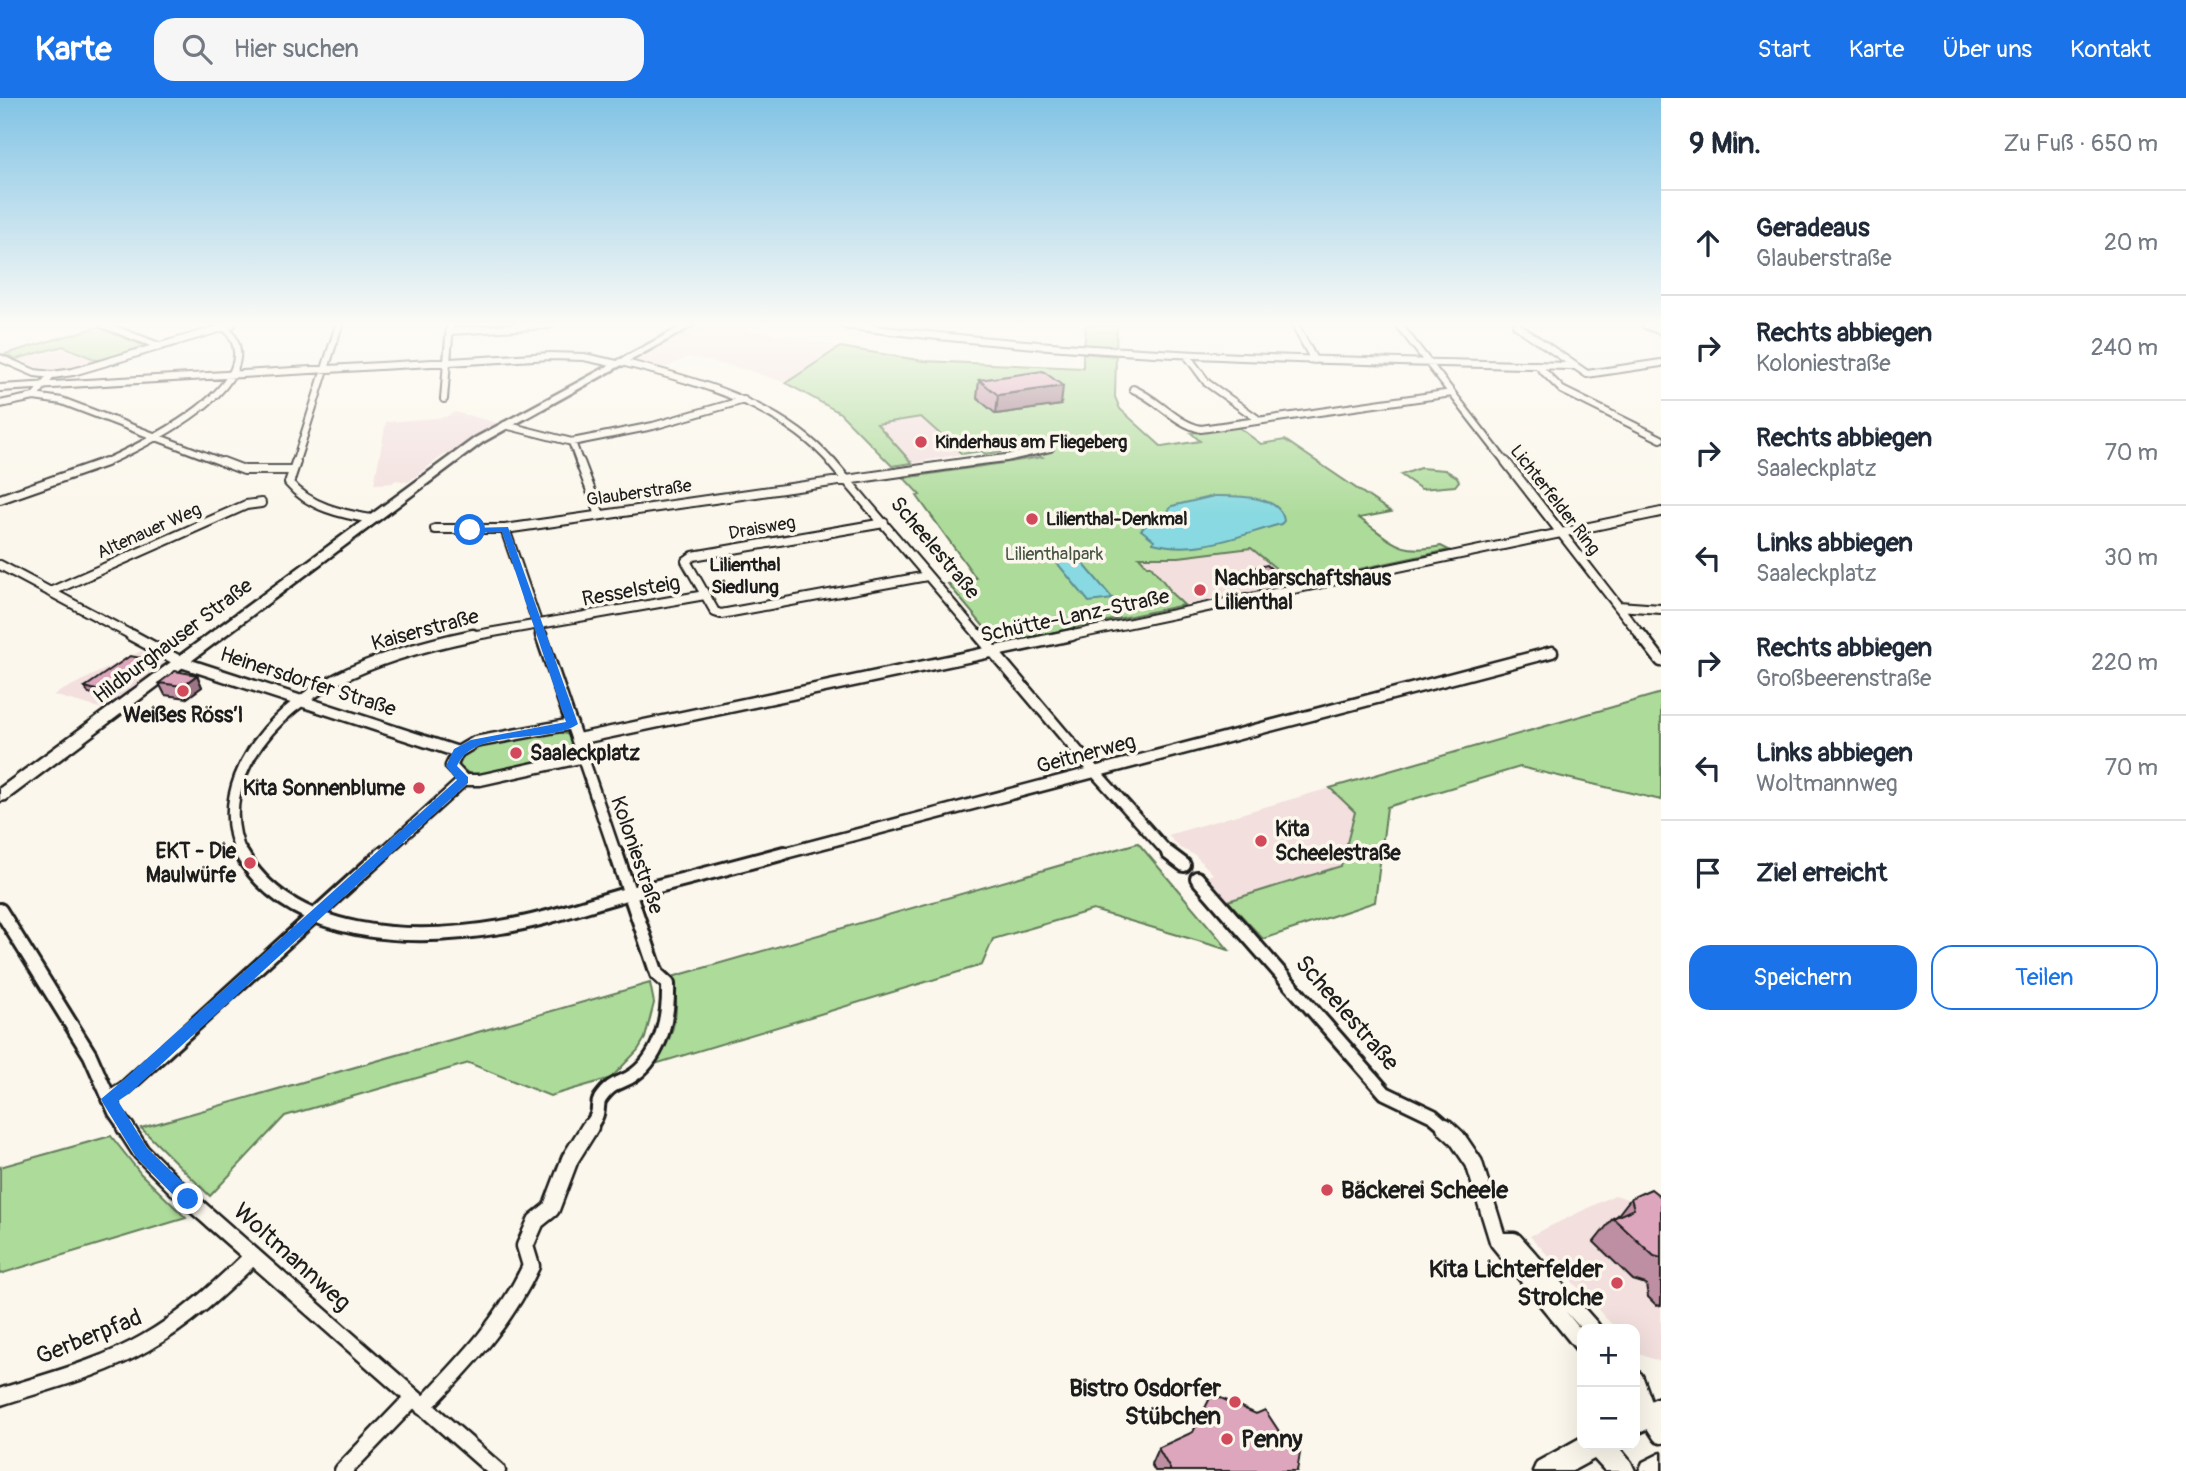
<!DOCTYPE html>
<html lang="de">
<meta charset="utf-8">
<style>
:root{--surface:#fff;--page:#f6f6f7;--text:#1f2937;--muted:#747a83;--line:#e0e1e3;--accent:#1a73e8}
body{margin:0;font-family:Pangolin,sans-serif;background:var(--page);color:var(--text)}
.controls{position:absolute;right:21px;bottom:21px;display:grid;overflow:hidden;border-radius:14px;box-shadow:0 7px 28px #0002}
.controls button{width:63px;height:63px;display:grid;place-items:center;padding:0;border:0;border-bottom:2px solid var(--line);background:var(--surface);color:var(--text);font:35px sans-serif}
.stop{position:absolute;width:21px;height:21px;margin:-16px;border:5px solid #1a73e8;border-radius:50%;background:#fff}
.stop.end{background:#1a73e8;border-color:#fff;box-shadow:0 2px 7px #0008}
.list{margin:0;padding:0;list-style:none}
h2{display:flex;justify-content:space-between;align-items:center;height:91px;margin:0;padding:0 28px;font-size:30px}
h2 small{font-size:23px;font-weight:400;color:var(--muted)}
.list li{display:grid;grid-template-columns:46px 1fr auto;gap:21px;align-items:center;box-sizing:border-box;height:105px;padding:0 28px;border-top:2px solid var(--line)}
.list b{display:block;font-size:26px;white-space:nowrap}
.list p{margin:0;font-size:23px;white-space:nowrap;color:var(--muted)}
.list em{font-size:23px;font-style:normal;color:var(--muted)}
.actions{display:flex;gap:14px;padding:21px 28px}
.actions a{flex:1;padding:16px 0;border:2px solid var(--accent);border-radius:21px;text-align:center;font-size:24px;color:var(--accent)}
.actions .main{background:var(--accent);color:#fff}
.icon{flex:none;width:38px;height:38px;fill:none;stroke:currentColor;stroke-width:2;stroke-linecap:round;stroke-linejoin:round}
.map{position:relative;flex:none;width:1661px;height:1373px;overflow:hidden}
header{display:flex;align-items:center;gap:42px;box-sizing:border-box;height:98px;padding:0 35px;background:var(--accent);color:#fff}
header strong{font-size:33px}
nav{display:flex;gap:38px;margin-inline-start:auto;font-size:24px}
.search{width:490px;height:63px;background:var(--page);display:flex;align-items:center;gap:18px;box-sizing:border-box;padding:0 24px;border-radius:21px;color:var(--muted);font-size:26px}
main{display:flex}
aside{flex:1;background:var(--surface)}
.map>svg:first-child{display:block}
.built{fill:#f2dfde}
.green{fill:#addb9a;stroke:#647c5b;stroke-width:2}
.water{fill:#88d9e1;stroke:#5d8d92;stroke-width:2}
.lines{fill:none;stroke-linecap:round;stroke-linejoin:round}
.street-far4-casing{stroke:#1c1c1c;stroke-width:10}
.street-far3-casing{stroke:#1c1c1c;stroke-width:12}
.street-far2-casing{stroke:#1c1c1c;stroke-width:15}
.street-far1-casing{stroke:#1c1c1c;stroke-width:18}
.street-casing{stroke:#1c1c1c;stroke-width:21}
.secondary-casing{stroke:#1c1c1c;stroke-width:5}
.street-far4{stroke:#fbf7ec;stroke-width:6}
.street-far3{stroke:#fbf7ec;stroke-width:8}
.street-far2{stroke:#fbf7ec;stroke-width:10}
.street-far1{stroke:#fbf7ec;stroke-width:12}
.street{stroke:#fbf7ec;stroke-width:16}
.secondary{fill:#fbf7ec;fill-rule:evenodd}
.wall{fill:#be8fa2;stroke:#1c1c1c;stroke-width:2}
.shaded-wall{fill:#9b7484;stroke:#1c1c1c;stroke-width:2}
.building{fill:#dda6bc;stroke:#1c1c1c;stroke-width:2}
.route{fill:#1a73e8}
.poi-dot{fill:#d1495b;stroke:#fbf7ec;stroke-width:2.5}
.labels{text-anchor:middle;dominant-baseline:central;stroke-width:7;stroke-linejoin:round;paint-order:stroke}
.far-poi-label{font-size:18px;font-weight:bold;fill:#1c1c1c;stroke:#fbf7ec;text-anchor:start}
.far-street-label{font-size:18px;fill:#1c1c1c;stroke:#fbf7ec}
.far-park-label{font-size:18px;fill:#485542;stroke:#fbf7ec}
.far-neighbourhood-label{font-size:19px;font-weight:bold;fill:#1c1c1c;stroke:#fbf7ec}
.street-label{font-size:21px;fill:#1c1c1c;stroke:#fbf7ec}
.poi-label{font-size:21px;font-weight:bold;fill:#1c1c1c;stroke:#fbf7ec;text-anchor:start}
.near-street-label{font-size:24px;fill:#1c1c1c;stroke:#fbf7ec}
.near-poi-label{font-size:24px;font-weight:bold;fill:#1c1c1c;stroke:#fbf7ec;text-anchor:start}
</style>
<header>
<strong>Karte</strong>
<div class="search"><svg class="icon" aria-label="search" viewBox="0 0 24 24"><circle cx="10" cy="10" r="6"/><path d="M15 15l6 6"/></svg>Hier suchen</div>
<nav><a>Start</a><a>Karte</a><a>Über uns</a><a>Kontakt</a></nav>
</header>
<main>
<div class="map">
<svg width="1661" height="1373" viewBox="0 0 1661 1373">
<rect width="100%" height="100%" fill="#fbf7ec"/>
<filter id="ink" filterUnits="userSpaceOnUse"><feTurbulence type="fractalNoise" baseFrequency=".0143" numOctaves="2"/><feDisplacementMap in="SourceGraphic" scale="14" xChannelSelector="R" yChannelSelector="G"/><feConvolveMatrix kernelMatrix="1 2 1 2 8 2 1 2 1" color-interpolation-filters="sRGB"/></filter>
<g filter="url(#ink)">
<!-- built -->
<path class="built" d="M699,227H728L840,249L786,285L747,272L689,259L663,271L631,264Z
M63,248L99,263L74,271L48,274L16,261Z
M455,314L498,325L449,357L445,356L408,384L396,382L392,385L374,386L386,324L445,319Z
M921,319L962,356L912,365L876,326Z
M1251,450L1294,485L1184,507L1137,458L1179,459Z
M141,553L165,566L103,611L53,597Z
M1330,690L1355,714L1341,768L1228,803L1206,779L1213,776L1195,757L1180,750L1168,737Z
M1615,1097L1661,1112V1264L1639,1256L1635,1252V1231H1616L1530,1138Z"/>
<!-- green -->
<path class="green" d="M1086,227H1117L1116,253L1084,251Z
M98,229L145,248L99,263L63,248L16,261L5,256Z
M840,249L924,263L1083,270V255L1116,258L1115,299L1120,311L1162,349L1200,343L1191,335L1237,328L1261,346L1285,342L1391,414L1359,420C1394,444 1398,457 1441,448L1449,452L1294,485L1251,450L1179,459H1139L1147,468H1151L1170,492L1169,493L1184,507L1007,544L995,542L948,486L976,480L917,398L920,397L904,380L1042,359L1024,351L985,356L982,353L962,356L921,319L877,326L912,365L892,368L840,315L786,285Z
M1420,370L1445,372L1457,379L1459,383L1455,388L1421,391L1401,377Z
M1661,595V702L1520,669L1387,709L1375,804L1263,841L1228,803L1341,768L1355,714L1330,690Z
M550,632L570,637L575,649L558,662L486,677H471L459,668L464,655L477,647Z
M1138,745L1229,852L1093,812L993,841L982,867L655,966C674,939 682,911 672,879Z
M650,885L654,905L645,940L638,952L611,980L550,998L469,965L285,1018L210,1098L141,1030Z
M111,1038L141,1076L186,1120L0,1176V1069Z"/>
<!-- water -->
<path class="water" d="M1214,398C1235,398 1281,396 1284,423L1281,426C1240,437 1197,457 1153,445L1154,442L1141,432L1154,419L1165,417L1172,408Z
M1071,451L1113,501L1089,504L1048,454Z"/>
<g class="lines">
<defs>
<path id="street-far4" d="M104,227L159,248
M844,227C1087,259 1330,263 1575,268
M1295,227L1314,262
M1399,227L1507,366
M1516,227L1587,276L1661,265
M1645,227L1661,233
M450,233L549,227
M1188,259L1207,285L1259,322
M0,260L35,275L52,277
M621,264C695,282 782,306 833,366
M1537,267L1562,292L1661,341
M0,290L551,258L584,259L617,266
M1133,291C1158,301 1174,325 1201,331L1452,295
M34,299L62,303L227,366
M444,301L450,227
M0,306L34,299L52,277L73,274L232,227
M505,327L572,344L653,328L744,302
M572,344L580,366
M102,366C139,349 279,285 225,229
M295,366L339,227
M956,366L1006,360L1050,350"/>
<path id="street-far3" d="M223,364L244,372H293
M296,364L289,385C309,409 342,416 371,421
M580,364L600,417
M831,364L980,539
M1506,364L1642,539
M0,401L106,364
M884,425L693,458L686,463L715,514L721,516L927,478
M435,431H505L971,364
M505,431L542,539
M0,467L135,539
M50,494L246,407L261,405
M1618,508L1661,511
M465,539L705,497
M1064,539L1661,414"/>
<path id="street-far2" d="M131,537L181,564L458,654
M541,537L616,757
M979,537L1095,674L1170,757
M1641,537L1661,563
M572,626L475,644L458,654L451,668L464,682H480L584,659
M578,641L1072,537
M242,757C230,731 230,705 240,679C276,588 387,555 473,537
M381,757L464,682
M778,757L1552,554"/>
<path id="street-far1" d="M241,755C291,842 413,844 501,829C541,823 580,809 619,798C674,784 729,770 784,755
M1168,755L1184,767
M1197,780L1385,995L1433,1018L1447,1030
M0,812L90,957L115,1014L126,1030
M108,1001L125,990L383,755
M589,1030C591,1026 596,1021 597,1016C599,1010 597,1006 600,1001C614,981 621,987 635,976C662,956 669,917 668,886L657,876L616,755"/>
<path id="street" d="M125,1029L141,1054L188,1101L497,1373
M1445,1029L1457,1040L1474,1065L1498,1143L1582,1246
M1498,1143H1514L1592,1231
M1635,1281L1647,1314
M0,1299C49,1283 100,1271 145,1245C186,1222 220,1190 253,1158
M1635,1305L1648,1317L1661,1337
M423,1309C465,1265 505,1224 531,1168L525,1148L536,1123L551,1111L570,1061L590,1029
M343,1373L413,1300"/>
<path id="secondary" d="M684,227H694L483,344L6,702L0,703V690L475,340Z
M1661,1298V1325L1635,1337V1310Z
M1582,1339V1347H1617L1631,1364L1635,1373H1605L1594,1361L1572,1373H1533L1537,1364Z
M1661,1355V1373H1639L1643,1364Z"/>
</defs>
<!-- street-far4 casing -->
<use href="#street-far4" class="street-far4-casing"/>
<!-- street-far3 casing -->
<use href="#street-far3" class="street-far3-casing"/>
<!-- street-far2 casing -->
<use href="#street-far2" class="street-far2-casing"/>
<!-- street-far1 casing -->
<use href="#street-far1" class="street-far1-casing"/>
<!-- street casing -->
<use href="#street" class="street-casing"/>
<!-- secondary casing -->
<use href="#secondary" class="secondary-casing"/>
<!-- street-far4 -->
<use href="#street-far4" class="street-far4"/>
<!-- street-far3 -->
<use href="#street-far3" class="street-far3"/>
<!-- street-far2 -->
<use href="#street-far2" class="street-far2"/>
<!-- street-far1 -->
<use href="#street-far1" class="street-far1"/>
<!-- street -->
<use href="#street" class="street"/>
<!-- secondary -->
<use href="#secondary" class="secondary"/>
</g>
<!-- wall -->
<path class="wall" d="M979,282L1061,307L996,316L977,300Z
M1239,473L1277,476L1276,481L1249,487L1238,478Z
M141,560L143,566L142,573L106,599L88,595L85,589Z
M197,577L202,589L187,600L165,597L159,585Z
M1661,1099V1207L1657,1208L1648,1199L1646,1186L1633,1182L1594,1144L1613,1120L1617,1118L1631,1100Z
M1256,1316L1297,1373H1155L1151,1366L1158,1350Z"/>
<!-- shaded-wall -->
<path class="shaded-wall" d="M1063,288L1061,307L996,316L998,297Z
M1277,476L1276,481L1249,487L1250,481Z
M141,560L143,566L142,573L106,599L103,594Z
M197,577L202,589L187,600L182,588Z"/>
<!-- building -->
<path class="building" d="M1043,273L1063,288L998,297L979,282Z
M1267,467L1277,476L1250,481L1239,473Z
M130,558L141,560L140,567L103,594L85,589Z
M175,573L197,577L182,588L159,585Z
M1651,1091L1661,1099V1160L1654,1158L1613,1120L1634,1111L1631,1100Z
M1212,1296L1256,1316L1265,1312L1292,1353L1300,1355L1297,1373H1170V1371L1158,1350L1193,1334Z"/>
</g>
<!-- sky -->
<linearGradient id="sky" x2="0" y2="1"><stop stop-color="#81c3e5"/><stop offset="0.54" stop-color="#fdfbf6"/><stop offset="1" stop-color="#fdfbf6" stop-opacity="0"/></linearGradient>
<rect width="1661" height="419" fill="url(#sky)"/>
<!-- route -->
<path class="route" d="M508,429L578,626C548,647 474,628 457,668L468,679V685L131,994L118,1003L147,1050L194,1095L196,1101L194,1106L188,1108L182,1106L136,1059L103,1005L101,1001L120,985L457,682L446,668L454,651L471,642L566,624L502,434L470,435L466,432L470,430Z"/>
<!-- markers -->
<g class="poi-dot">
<circle cx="921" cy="344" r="7"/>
<circle cx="1032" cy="421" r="7"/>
<circle cx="1200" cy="492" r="7"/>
<circle cx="183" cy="593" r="7"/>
<circle cx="516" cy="655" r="7"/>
<circle cx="419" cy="690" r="7"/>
<circle cx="1261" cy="743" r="7"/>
<circle cx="250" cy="765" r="7"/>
<circle cx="1327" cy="1092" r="7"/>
<circle cx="1617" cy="1185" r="7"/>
<circle cx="1235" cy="1304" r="7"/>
<circle cx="1227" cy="1341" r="7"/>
</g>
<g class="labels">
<!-- far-poi labels -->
<g class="far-poi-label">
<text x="935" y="344">Kinderhaus am Fliegeberg</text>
<text x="1046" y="421">Lilienthal-Denkmal</text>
</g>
<!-- far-street labels -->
<g class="far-street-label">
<text transform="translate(639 395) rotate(-8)">Glauberstraße</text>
<text transform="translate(1555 402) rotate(52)">Lichterfelder Ring</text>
<text transform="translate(762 430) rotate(-10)">Draisweg</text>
<text transform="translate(149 433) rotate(-24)">Altenauer Weg</text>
</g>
<!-- far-park labels -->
<g class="far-park-label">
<text x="1054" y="456">Lilienthalpark</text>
</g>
<!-- far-neighbourhood labels -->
<g class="far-neighbourhood-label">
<text x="745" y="467">Lilienthal<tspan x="745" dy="22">Siedlung</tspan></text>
</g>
<!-- street labels -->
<g class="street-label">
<text transform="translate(935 450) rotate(50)">Scheelestraße</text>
<text transform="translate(631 493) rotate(-10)">Resselsteig</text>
<text transform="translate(1075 518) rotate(-12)">Schütte-Lanz-Straße</text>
<text transform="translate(425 532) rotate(-15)">Kaiserstraße</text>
<text transform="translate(173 543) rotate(-37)">Hildburghauser Straße</text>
<text transform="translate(308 584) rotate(18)">Heinersdorfer Straße</text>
<text transform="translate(1086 656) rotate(-15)">Geitnerweg</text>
<text transform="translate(637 757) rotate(71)">Koloniestraße</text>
</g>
<!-- poi labels -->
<g class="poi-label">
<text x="1214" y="480">Nachbarschaftshaus<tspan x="1214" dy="24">Lilienthal</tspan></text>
<text x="183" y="617" text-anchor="middle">Weißes Röss’l</text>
<text x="530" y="655">Saaleckplatz</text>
<text x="405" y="690" text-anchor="end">Kita Sonnenblume</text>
<text x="1275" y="731">Kita<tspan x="1275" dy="24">Scheelestraße</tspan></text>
<text x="236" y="753" text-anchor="end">EKT - Die<tspan x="236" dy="24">Maulwürfe</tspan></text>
</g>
<!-- near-street labels -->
<g class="near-street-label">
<text transform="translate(1347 915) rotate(49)">Scheelestraße</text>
<text transform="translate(292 1159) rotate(42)">Woltmannweg</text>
<text transform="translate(89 1239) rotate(-22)">Gerberpfad</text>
</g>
<!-- near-poi labels -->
<g class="near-poi-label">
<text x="1341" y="1092">Bäckerei Scheele</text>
<text x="1603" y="1171" text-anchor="end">Kita Lichterfelder<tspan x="1603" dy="28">Strolche</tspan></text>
<text x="1221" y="1290" text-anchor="end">Bistro Osdorfer<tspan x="1221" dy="28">Stübchen</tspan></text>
<text x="1241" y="1341">Penny</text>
</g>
</g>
</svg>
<div class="controls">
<button>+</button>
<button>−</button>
</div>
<div class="stop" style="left:470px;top:432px"></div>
<div class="stop end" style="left:188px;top:1101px"></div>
</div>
<aside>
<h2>9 Min.<small>Zu Fuß · 650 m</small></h2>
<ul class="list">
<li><svg class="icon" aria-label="ahead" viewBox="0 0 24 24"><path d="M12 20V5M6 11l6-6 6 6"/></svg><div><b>Geradeaus</b><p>Glauberstraße</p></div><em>20 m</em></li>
<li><svg class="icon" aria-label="right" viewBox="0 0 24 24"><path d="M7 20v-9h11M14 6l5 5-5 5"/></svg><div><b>Rechts abbiegen</b><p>Koloniestraße</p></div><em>240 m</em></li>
<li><svg class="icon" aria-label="right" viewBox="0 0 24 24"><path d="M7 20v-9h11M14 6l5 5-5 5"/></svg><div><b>Rechts abbiegen</b><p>Saaleckplatz</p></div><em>70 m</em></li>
<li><svg class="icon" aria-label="left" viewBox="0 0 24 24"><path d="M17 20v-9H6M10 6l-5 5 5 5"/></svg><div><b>Links abbiegen</b><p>Saaleckplatz</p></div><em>30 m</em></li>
<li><svg class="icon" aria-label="right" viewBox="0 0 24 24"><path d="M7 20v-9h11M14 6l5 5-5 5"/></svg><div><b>Rechts abbiegen</b><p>Großbeerenstraße</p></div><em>220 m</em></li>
<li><svg class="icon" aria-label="left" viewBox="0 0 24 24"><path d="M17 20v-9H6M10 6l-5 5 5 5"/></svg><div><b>Links abbiegen</b><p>Woltmannweg</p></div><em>70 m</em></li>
<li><svg class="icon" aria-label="arrive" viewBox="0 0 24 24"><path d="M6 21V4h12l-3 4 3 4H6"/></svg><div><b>Ziel erreicht</b></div></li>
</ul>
<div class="actions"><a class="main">Speichern</a><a>Teilen</a></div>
</aside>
</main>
